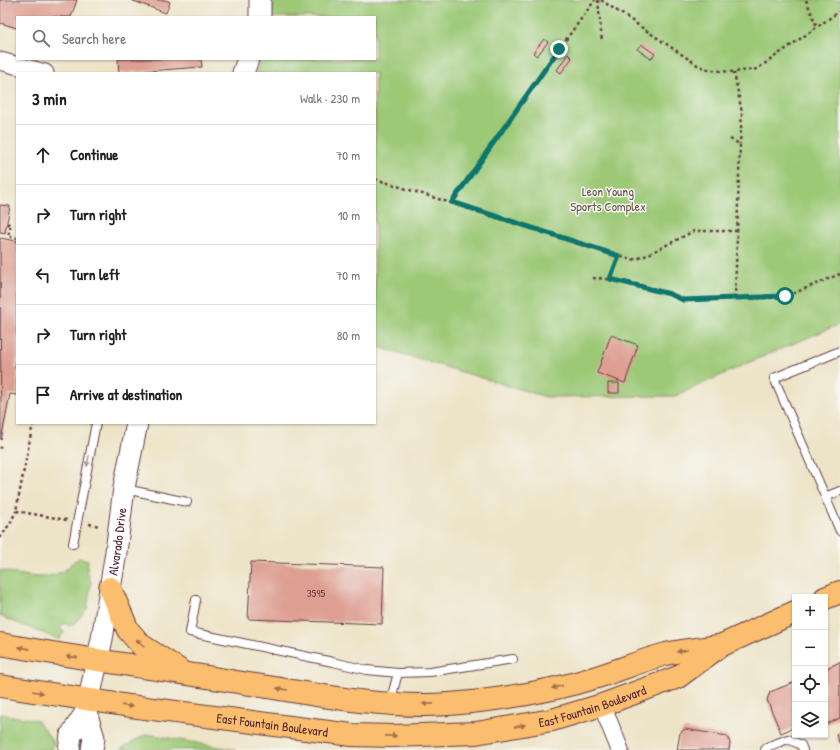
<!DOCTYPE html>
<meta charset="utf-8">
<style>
:root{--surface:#fff;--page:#f2f2f2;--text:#202124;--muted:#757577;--line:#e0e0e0}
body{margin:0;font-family:"Patrick Hand",sans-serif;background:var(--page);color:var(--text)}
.controls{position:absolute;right:12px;bottom:12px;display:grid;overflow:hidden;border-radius:0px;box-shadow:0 1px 3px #0004}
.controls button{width:36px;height:36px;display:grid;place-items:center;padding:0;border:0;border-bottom:1px solid var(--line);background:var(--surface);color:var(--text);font:20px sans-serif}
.stop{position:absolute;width:12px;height:12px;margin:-9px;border:3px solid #0f766e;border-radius:50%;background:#fff}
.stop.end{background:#0f766e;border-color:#fff;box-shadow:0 1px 4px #0008}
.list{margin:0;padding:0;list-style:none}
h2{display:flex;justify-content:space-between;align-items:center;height:52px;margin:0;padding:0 16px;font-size:17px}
h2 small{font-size:13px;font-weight:400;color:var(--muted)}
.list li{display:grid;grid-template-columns:26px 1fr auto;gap:12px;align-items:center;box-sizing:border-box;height:60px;padding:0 16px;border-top:1px solid var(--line)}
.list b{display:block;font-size:15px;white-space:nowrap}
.list em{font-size:13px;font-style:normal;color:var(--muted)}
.icon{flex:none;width:22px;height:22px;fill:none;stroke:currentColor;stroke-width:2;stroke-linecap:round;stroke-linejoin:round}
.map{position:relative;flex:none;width:840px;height:750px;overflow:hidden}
.search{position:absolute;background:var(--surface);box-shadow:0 1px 3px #0004;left:16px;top:16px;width:360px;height:44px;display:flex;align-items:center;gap:10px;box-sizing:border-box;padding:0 14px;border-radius:0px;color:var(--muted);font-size:15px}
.panel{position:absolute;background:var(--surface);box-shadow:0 1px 3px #0004;left:16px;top:72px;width:360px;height:352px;border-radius:0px}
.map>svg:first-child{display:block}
.green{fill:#9dc977;stroke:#747451}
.building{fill:#de9f92}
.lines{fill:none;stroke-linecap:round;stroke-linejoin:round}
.service-casing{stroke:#623c42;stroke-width:10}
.minor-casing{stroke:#623c42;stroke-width:19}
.tertiary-casing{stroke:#623c42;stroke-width:23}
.trunk-casing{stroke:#623c42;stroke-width:24}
.path{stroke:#623c42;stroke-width:2.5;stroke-dasharray:3 3;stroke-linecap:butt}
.service{stroke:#fff;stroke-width:8}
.minor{stroke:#fff;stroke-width:17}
.tertiary{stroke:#fff;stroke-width:21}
.trunk{stroke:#fbbe6e;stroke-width:22}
.oneway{fill:#ae9aa0}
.oneway2{fill:#a26e4c}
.route{stroke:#0f766e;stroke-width:5}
.labels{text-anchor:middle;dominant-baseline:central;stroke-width:3;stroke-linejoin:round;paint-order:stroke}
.number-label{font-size:11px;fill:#6f3f45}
.park-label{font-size:13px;fill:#635242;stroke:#f6f6f2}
.street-label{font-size:13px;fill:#4a1f2b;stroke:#f6f6f2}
</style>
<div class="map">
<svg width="840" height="750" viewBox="0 0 840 750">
<rect width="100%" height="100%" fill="#f6f6f2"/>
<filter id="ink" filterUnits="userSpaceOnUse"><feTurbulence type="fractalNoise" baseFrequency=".025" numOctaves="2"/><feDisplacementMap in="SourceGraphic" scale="8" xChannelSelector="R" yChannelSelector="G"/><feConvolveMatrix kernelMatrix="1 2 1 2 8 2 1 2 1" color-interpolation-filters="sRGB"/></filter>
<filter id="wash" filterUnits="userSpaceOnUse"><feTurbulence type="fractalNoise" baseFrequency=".012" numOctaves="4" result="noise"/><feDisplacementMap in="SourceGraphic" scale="16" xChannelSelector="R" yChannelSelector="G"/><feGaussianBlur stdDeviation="0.9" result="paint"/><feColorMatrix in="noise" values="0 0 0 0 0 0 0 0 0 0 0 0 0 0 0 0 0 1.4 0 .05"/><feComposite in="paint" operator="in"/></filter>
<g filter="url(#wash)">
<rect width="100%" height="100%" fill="#ede3c6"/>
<!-- green -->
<path class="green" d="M273,0H840V324L757,359L675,396L546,397L375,346V73H256L260,59H375V17H272Z
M80,558L88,560L87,570L91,582L87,609L73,625L69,626L65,623L60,628L65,633H62L60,640L0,616V570C19,574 42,582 61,572C68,569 73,560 80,558Z
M0,714L37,720L54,743L52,750H0Z
M147,734L235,750H121L122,748Z"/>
<g id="blocks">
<!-- building -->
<path class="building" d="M0,0H77L71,17H17V28L0,23Z
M131,0H165L170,2L166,13Z
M544,39L548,42L537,56L533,53Z
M641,44L655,54L651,59L637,49Z
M568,54L572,58L561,73L557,70Z
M118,59H201L202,67L119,73Z
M0,205L10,206L5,233L0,232Z
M0,238L17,241V356L15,368H17V395L10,394L1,440Z
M611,335L638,345L625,383L597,373Z
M608,383H619V393H608Z
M251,562L384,567L382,624L248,619Z
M840,662V718L825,725V669Z
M795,682V727L781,733L767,700L770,692Z
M685,729L727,736L730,743L729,750H677L680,733Z
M840,732V745L836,734Z"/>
</g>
</g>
<g filter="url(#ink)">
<use href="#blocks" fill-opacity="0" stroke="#623c42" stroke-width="1"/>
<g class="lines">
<defs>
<path id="service" d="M840,351L774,378L840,531
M125,489L187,502
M825,497L840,491
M73,544L96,423
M196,600L190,632L333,662L367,670L398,673
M390,703L398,673L430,672L513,659
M765,750L767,747L788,739L801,745L803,750"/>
<path id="minor" d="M0,61L45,73
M602,705L620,750"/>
<g id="tertiary">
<path d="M260,0V17"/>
<path d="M243,73L248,59"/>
<path d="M86,712L94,738L92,750"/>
<path id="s1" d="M69,750L71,735L86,712L102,639L116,552L124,488L137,423"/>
</g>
<g id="trunk">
<path d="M110,588L128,630L141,645L178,669"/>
<path d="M825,598L840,592"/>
<path d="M0,644C77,658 154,668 231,681C303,692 376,709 449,704C499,700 549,692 597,677C620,670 643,660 666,654C683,650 700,649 717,646"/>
<path id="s2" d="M0,686L130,706L352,735L393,736L476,733L552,720L602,705L678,677L720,646L795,612"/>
</g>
</defs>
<!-- service casing -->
<use href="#service" class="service-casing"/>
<!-- minor casing -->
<use href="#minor" class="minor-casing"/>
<!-- tertiary casing -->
<use href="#tertiary" class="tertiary-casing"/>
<!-- trunk casing -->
<use href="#trunk" class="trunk-casing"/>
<!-- path -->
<path class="path" d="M598,0L602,42
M601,0L699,66L711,70L734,72L757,69L840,11
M806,0L817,27
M734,72L742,113L740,144
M730,139L740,144L735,298
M375,179L632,260L643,257L694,231H738
M452,202L559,49L595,0
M7,224H11L8,236L17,238
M593,278C621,279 658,289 683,300L785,297L840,274
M610,279L619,256
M33,423L16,511L67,520
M0,447L1,448
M89,524L100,526
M0,538L11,522L16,511"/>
<!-- service -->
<use href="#service" class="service"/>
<!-- minor -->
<use href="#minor" class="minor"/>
<!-- tertiary -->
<use href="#tertiary" class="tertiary"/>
<!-- trunk -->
<use href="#trunk" class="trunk"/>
</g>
<!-- one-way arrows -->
<defs><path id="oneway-solid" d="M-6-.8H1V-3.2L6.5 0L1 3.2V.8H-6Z"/></defs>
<use class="oneway" href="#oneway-solid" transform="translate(88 461) rotate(101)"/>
<g class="oneway2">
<use href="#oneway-solid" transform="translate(140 643) rotate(-136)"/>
<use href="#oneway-solid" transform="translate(24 648) rotate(-169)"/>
<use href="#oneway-solid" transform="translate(682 651) rotate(171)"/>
<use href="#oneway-solid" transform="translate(72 657) rotate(-174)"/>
<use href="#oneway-solid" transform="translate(557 687) rotate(167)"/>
<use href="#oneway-solid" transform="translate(282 689) rotate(-171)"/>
<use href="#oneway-solid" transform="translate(38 692) rotate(10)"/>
<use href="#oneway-solid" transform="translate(428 704) rotate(179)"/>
<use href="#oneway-solid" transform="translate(127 706) rotate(8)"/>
<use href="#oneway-solid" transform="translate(520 726) rotate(-11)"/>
<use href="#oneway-solid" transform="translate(391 736) rotate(1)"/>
</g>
</g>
<g class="lines" filter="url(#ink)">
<!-- route -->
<path class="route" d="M559,49L452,202L619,256L610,279L670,294L683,300L785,296"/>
</g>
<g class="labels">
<!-- number labels -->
<g class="number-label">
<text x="316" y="593">3595</text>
</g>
<!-- park labels -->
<g class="park-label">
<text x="608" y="191">Leon Young<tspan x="608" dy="15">Sports Complex</tspan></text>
</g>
<!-- street labels -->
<g class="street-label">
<text stroke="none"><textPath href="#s1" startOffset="216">Alvarado Drive</textPath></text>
<text stroke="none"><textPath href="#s2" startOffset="599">East Fountain Boulevard</textPath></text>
<text stroke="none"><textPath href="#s2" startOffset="275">East Fountain Boulevard</textPath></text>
</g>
</g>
</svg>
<div class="controls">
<button>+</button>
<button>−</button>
<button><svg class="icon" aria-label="locate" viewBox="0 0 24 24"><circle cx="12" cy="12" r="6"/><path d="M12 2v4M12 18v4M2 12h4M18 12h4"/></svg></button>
<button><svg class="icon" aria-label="layers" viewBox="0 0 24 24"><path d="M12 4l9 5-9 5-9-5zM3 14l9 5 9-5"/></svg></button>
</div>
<div class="stop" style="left:785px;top:296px"></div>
<div class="stop end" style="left:559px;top:49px"></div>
<div class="search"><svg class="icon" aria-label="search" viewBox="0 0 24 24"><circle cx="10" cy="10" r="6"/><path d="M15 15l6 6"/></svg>Search here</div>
<section class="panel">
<h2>3 min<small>Walk · 230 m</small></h2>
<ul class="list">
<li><svg class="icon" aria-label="ahead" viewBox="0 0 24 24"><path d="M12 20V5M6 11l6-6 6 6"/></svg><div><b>Continue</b></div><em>70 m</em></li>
<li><svg class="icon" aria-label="right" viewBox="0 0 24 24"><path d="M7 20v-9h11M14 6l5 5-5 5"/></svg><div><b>Turn right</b></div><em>10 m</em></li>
<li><svg class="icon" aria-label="left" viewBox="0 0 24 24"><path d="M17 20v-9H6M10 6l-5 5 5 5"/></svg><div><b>Turn left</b></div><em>70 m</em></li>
<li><svg class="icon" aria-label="right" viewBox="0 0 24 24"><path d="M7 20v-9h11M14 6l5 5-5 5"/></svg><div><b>Turn right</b></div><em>80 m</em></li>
<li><svg class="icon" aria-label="arrive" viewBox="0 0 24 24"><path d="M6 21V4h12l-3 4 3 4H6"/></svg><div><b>Arrive at destination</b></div></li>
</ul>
</section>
</div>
